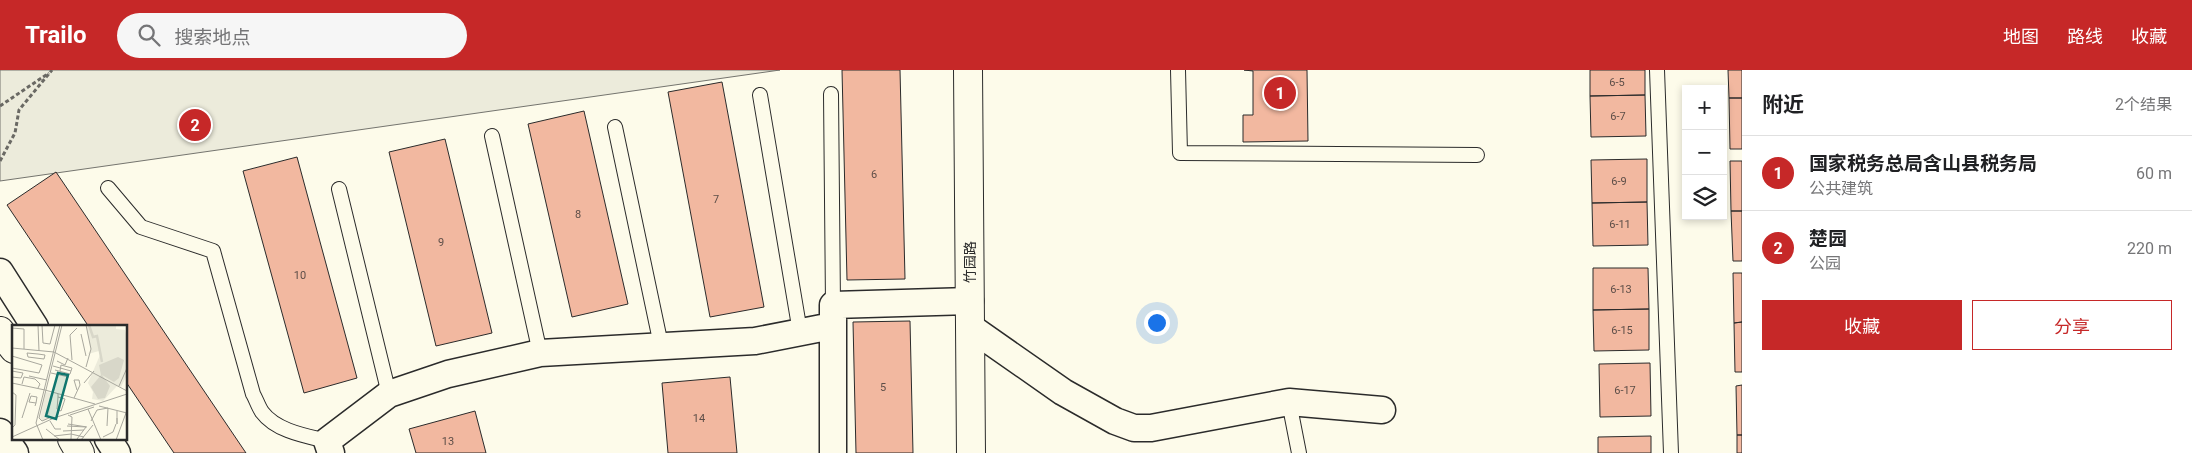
<!DOCTYPE html>
<html lang="zh">
<meta charset="utf-8">
<style>
:root{--surface:#fff;--page:#f6f6f6;--text:#202124;--muted:#757577;--line:#e0e0e0;--accent:#c62828}
body{margin:0;font-family:Roboto,"Noto Sans SC",sans-serif;background:var(--page);color:var(--text)}
.controls{position:absolute;right:15px;top:15px;display:grid;overflow:hidden;border-radius:0px;box-shadow:0 2px 8px #0003}
.controls button{width:45px;height:45px;display:grid;place-items:center;padding:0;border:0;border-bottom:1px solid var(--line);background:var(--surface);color:var(--text);font:25px sans-serif}
.you{position:absolute;left:1156px;top:252px;width:18px;height:18px;margin:-12px;border:4px solid #fff;border-radius:50%;background:#1a73e8;box-shadow:0 0 0 8px #1a73e833}
.badge{display:grid;place-items:center;width:32px;height:32px;border-radius:50%;background:var(--accent);color:#fff;font-size:16px;font-weight:700}
.pin{position:absolute;translate:-50% -50%;border:2px solid #fff;box-shadow:0 1px 5px #0006}
.list{margin:0;padding:0;list-style:none}
h2{display:flex;justify-content:space-between;align-items:center;height:65px;margin:0;padding:0 20px;font-size:21px}
h2 small{font-size:16px;font-weight:400;color:var(--muted)}
.list li{display:grid;grid-template-columns:32px 1fr auto;gap:15px;align-items:center;box-sizing:border-box;height:75px;padding:0 20px;border-top:1px solid var(--line)}
.list b{display:block;font-size:19px;white-space:nowrap}
.list p{margin:0;font-size:16px;white-space:nowrap;color:var(--muted)}
.list em{font-size:16px;font-style:normal;color:var(--muted)}
.actions{display:flex;gap:10px;padding:15px 20px}
.actions a{flex:1;padding:11px 0;border:1px solid var(--accent);border-radius:0px;text-align:center;font-size:18px;color:var(--accent)}
.actions .main{background:var(--accent);color:#fff}
.icon{flex:none;width:28px;height:28px;fill:none;stroke:currentColor;stroke-width:2;stroke-linecap:round;stroke-linejoin:round}
.map{position:relative;flex:none;width:1742px;height:383px;overflow:hidden}
header{display:flex;align-items:center;gap:30px;box-sizing:border-box;height:70px;padding:0 25px;background:var(--accent);color:#fff}
header strong{font-size:24px}
nav{display:flex;gap:28px;margin-inline-start:auto;font-size:18px}
.search{width:350px;height:45px;background:var(--page);display:flex;align-items:center;gap:12px;box-sizing:border-box;padding:0 18px;border-radius:28px;color:var(--muted);font-size:19px}
main{display:flex}
aside{flex:1;background:var(--surface)}
.map>svg:first-child{display:block}
.green{fill:#ecebdb;stroke:#74746e}
.building{fill:#f2b8a0;stroke:#2b2b2b}
.lines{fill:none;stroke-linecap:round;stroke-linejoin:round}
.service-casing{stroke:#2b2b2b;stroke-width:16}
.minor-casing{stroke:#2b2b2b;stroke-width:29}
.tertiary-casing{stroke:#2b2b2b;stroke-width:30}
.secondary-casing{stroke:#2b2b2b;stroke-width:30}
.path{stroke:#6a6964;stroke-width:3;stroke-dasharray:4 2.5;stroke-linecap:butt}
.service{stroke:#fdfbea;stroke-width:14}
.minor{stroke:#fdfbea;stroke-width:26}
.tertiary{stroke:#fdfbea;stroke-width:28}
.secondary{stroke:#fdfbea;stroke-width:28}
.labels{text-anchor:middle;dominant-baseline:central;stroke-width:4;stroke-linejoin:round;paint-order:stroke}
.number-label{font-size:11px;fill:#5d4e48}
.street-label{font-size:14px;fill:#2b2b2b;stroke:#fdfbea}
.inset-river{fill:none;stroke:#d8d7c9;stroke-width:2.5}
.inset-road{fill:none;stroke:#a9a89e;stroke-width:1}
.view{fill:#0f766e;fill-opacity:0.15;stroke:#0f766e;stroke-width:2.5}
.inset-edge{fill:none;stroke:#2b2b2b;stroke-width:2.5}
</style>
<header>
<strong>Trailo</strong>
<div class="search"><svg class="icon" aria-label="search" viewBox="0 0 24 24"><circle cx="10" cy="10" r="6"/><path d="M15 15l6 6"/></svg>搜索地点</div>
<nav><a>地图</a><a>路线</a><a>收藏</a></nav>
</header>
<main>
<div class="map">
<svg width="1742" height="383" viewBox="0 0 1742 383">
<rect width="100%" height="100%" fill="#fdfbea"/>
<!-- green -->
<path class="green" d="M0,0H780L0,111Z"/>
<!-- building -->
<path class="building" d="M842,0H900L905,209L847,210Z
M1244,0H1307L1308,71L1243,72V45H1253V1Z
M1590,0H1645V25L1590,26Z
M1728,0H1742V28H1729Z
M722,12L764,237L710,247L668,22Z
M1645,25L1646,66L1591,67L1590,26Z
M1729,28H1742V79H1730Z
M584,41L628,234L572,247L528,54Z
M445,69L492,263L436,276L389,82Z
M297,87L357,308L304,323L243,101Z
M1647,89V132L1592,133L1591,90Z
M1730,91H1742V141H1731Z
M56,102L246,383H174L126,312V257H89L7,135Z
M1647,132L1648,175L1593,176L1592,133Z
M1731,141H1742V191H1733Z
M1593,198H1648L1649,239L1593,240Z
M1733,203H1742V252L1734,253Z
M1649,239V280L1594,281L1593,240Z
M910,251L913,383H856L853,252Z
M1742,252V302H1735L1734,253Z
M1650,293L1651,346L1600,347L1599,294Z
M730,307L737,383H668L662,313Z
M1742,315V365H1737L1736,316Z
M475,341L486,383H416L409,359Z
M1737,365H1742V383H1737Z
M1651,366V383H1598V367Z"/>
<g class="lines">
<defs>
<path id="service" d="M1178,0L1180,83L1477,85
M1657,0L1671,383
M831,24L833,235
M760,25L800,262
M615,57L661,275
M492,66L540,283
M108,118L141,157L213,181L253,324C256,329 258,336 262,342C276,361 306,366 327,371
M339,119L389,324
M1289,332L1299,383"/>
<path id="minor" d="M0,202L35,257
M970,257L1063,322L1115,351L1134,358H1151L1289,332L1382,340
M0,362L15,383
M108,369L117,383
M331,383L327,371L389,324L448,304L540,283L755,271L832,256
M833,383V235L970,231"/>
<path id="tertiary" d="M968,0L971,383"/>
<path id="secondary" d="M0,261L14,279
M72,369L80,383"/>
</defs>
<!-- service casing -->
<use href="#service" class="service-casing"/>
<!-- minor casing -->
<use href="#minor" class="minor-casing"/>
<!-- tertiary casing -->
<use href="#tertiary" class="tertiary-casing"/>
<!-- secondary casing -->
<use href="#secondary" class="secondary-casing"/>
<!-- path -->
<path class="path" d="M0,36L49,3
M0,91L15,63L19,40L52,0"/>
<!-- service -->
<use href="#service" class="service"/>
<!-- minor -->
<use href="#minor" class="minor"/>
<!-- tertiary -->
<use href="#tertiary" class="tertiary"/>
<!-- secondary -->
<use href="#secondary" class="secondary"/>
</g>
<g class="labels">
<!-- number labels -->
<g class="number-label">
<text x="1617" y="12">6-5</text>
<text x="1618" y="46">6-7</text>
<text x="874" y="104">6</text>
<text x="1619" y="111">6-9</text>
<text x="716" y="129">7</text>
<text x="578" y="144">8</text>
<text x="1620" y="154">6-11</text>
<text x="441" y="172">9</text>
<text x="300" y="205">10</text>
<text x="1621" y="219">6-13</text>
<text x="1622" y="260">6-15</text>
<text x="883" y="317">5</text>
<text x="1625" y="320">6-17</text>
<text x="699" y="348">14</text>
<text x="448" y="371">13</text>
</g>
<!-- street labels -->
<g class="street-label">
<text transform="translate(970 192) rotate(-90)">竹园路</text>
</g>
</g>
<!-- overview -->
<g transform="translate(12 255)">
<rect width="115" height="115" fill="#fdfbea"/>
<path d="M74,0L104,1V4L113,5L115,13V50L109,62L105,61L91,76L80,74L81,67L76,58L88,30L87,26L76,29L79,25ZM34,67L40,68L37,93L31,96L28,94Z" fill="#ecebdb"/>
<path d="M106,32L112,35L107,53L102,57L90,50L98,61L93,73L86,74L79,62L89,50L87,40Z" fill="#d8d7c9"/>
<path class="inset-river" d="M77,0L81,12L85,11L90,37"/>
<path class="inset-road" d="M26,0L27,26M30,0L31,18L38,19L43,0M74,0L79,24L74,42M0,3L12,4V24M69,9L74,31M0,23L42,27L115,66M15,28L26,29L33,30L32,34L16,32ZM0,31L30,40L27,48L0,43M60,35L58,10L65,3M45,36L53,40L56,33M41,41L59,46M43,45L58,49L60,43L49,40L48,46M0,46L11,48L9,53L0,52M39,48L57,52M17,51L35,55M0,58L33,65M72,58L82,46M10,59L12,52L23,54L28,59L26,63M107,61L115,43M33,65L83,79M0,67L4,70L3,100L0,103M46,72L45,84L49,86L53,74L46,72V69M62,73L68,60L67,55H62L65,65M23,81L24,78L25,72L19,71L17,77L24,78M87,81L115,88M76,84L89,115M56,90L60,92L59,114M58,90L82,82M10,93L18,68M37,93L30,96L27,93L50,0M105,93V99V86M38,96L43,104H49M79,96L85,85L96,83L95,101M56,99L75,102M55,101L74,102L65,114M34,104L48,115M51,106L72,105M42,111L59,109L72,112M0,112L42,93L115,69M91,112L101,107L104,99M31,115L24,98L48,0M69,115L81,100M104,115L114,88"/>
<path class="view" d="M46,48L56,50L44,94L34,91Z"/>
<rect width="115" height="115" class="inset-edge"/>
</g>
</svg>
<div class="controls">
<button>+</button>
<button>−</button>
<button><svg class="icon" aria-label="layers" viewBox="0 0 24 24"><path d="M12 4l9 5-9 5-9-5zM3 14l9 5 9-5"/></svg></button>
</div>
<div class="you"></div>
<div class="pin badge" style="left:1280px;top:23px">1</div>
<div class="pin badge" style="left:195px;top:55px">2</div>
</div>
<aside>
<h2>附近<small>2个结果</small></h2>
<ul class="list">
<li><span class="badge">1</span><div><b>国家税务总局含山县税务局</b><p>公共建筑</p></div><em>60 m</em></li>
<li><span class="badge">2</span><div><b>楚园</b><p>公园</p></div><em>220 m</em></li>
</ul>
<div class="actions"><a class="main">收藏</a><a>分享</a></div>
</aside>
</main>
